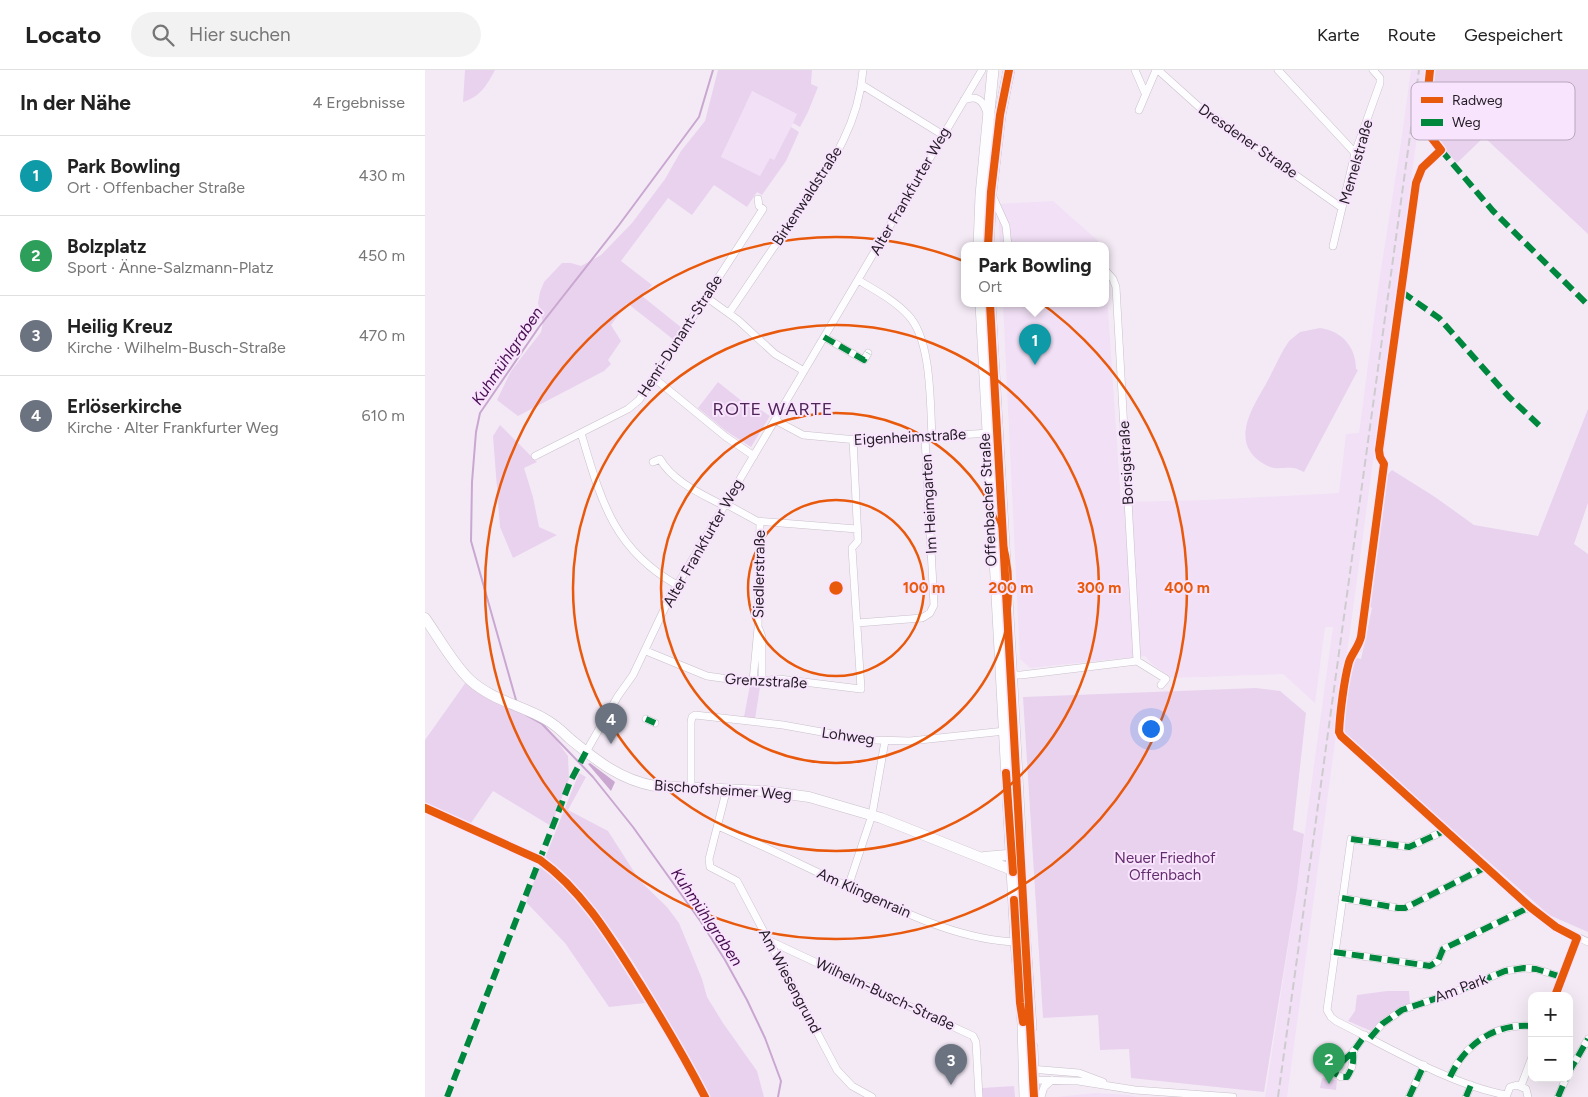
<!DOCTYPE html>
<html lang="de">
<meta charset="utf-8">
<style>
:root{--surface:#fff;--page:#f2f2f2;--text:#222;--muted:#767676;--line:#e0e0e0;--accent:#ea580c}
body{margin:0;font-family:Figtree,sans-serif;background:var(--page);color:var(--text)}
.controls{position:absolute;right:15px;bottom:15px;display:grid;overflow:hidden;border-radius:10px;box-shadow:0 5px 20px #0002}
.controls button{width:45px;height:45px;display:grid;place-items:center;padding:0;border:0;border-bottom:1px solid var(--line);background:var(--surface);color:var(--text);font:25px sans-serif}
.you{position:absolute;left:725px;top:658px;width:18px;height:18px;margin:-12px;border:4px solid #fff;border-radius:50%;background:#1a73e8;box-shadow:0 0 0 8px #1a73e833}
.badge{display:grid;place-items:center;width:32px;height:32px;border-radius:50%;background:var(--accent);color:#fff;font-size:16px;font-weight:700}
.pin{position:absolute;translate:-50% -41px;filter:drop-shadow(0 1px 2px #0008)}
.pin::after{content:'';position:absolute;top:26px;width:18px;height:15px;background:inherit;clip-path:polygon(0 0,100% 0,50% 100%)}
.popup{position:absolute;left:536px;top:172px;width:148px;height:65px;box-sizing:border-box;display:grid;place-content:center;border-radius:10px;background:var(--surface);filter:drop-shadow(0 1px 4px #0005);font-size:16px;white-space:nowrap;color:var(--muted)}
.popup b{font-size:19px;color:var(--text)}
.popup::after{content:'';position:absolute;left:50%;top:100%;margin-left:-10px;border:10px solid transparent;border-top-color:var(--surface)}
.list{margin:0;padding:0;list-style:none}
h2{display:flex;justify-content:space-between;align-items:center;height:65px;margin:0;padding:0 20px;font-size:21px}
h2 small{font-size:16px;font-weight:400;color:var(--muted)}
.list li{display:grid;grid-template-columns:32px 1fr auto;gap:15px;align-items:center;box-sizing:border-box;height:80px;padding:0 20px;border-top:1px solid var(--line)}
.list b{display:block;font-size:19px;white-space:nowrap}
.list p{margin:0;font-size:16px;white-space:nowrap;color:var(--muted)}
.list em{font-size:16px;font-style:normal;color:var(--muted)}
.icon{flex:none;width:28px;height:28px;fill:none;stroke:currentColor;stroke-width:2;stroke-linecap:round;stroke-linejoin:round}
.map{position:relative;flex:none;width:1163px;height:1027px;overflow:hidden}
header{display:flex;align-items:center;gap:30px;box-sizing:border-box;height:70px;padding:0 25px;background:var(--surface);border-bottom:1px solid var(--line)}
header strong{font-size:24px}
nav{display:flex;gap:28px;margin-inline-start:auto;font-size:18px}
.search{width:350px;height:45px;background:var(--page);display:flex;align-items:center;gap:12px;box-sizing:border-box;padding:0 18px;border-radius:28px;color:var(--muted);font-size:19px}
main{display:flex}
aside{flex:1;background:var(--surface)}
.map>svg:first-child{display:block}
.built{fill:#f2e0f6}
.green{fill:#e9d2ee}
.water{fill:#c9a7d0}
.lines{fill:none;stroke-linecap:round;stroke-linejoin:round}
.stream{stroke:#c9a7d0;stroke-width:2}
.street-casing{stroke:#c9c0ca;stroke-width:8}
.secondary-casing{stroke:#c9c0ca;stroke-width:11}
.primary-casing{stroke:#c9c0ca;stroke-width:12}
.street{stroke:#fdfcfe;stroke-width:7}
.secondary{stroke:#fdfcfe;stroke-width:10}
.primary{stroke:#fdfcfe;stroke-width:11}
.rail{stroke:#cecbce;stroke-width:2;stroke-dasharray:8 4;stroke-linecap:butt}
.quiet{stroke:#00873e;stroke-width:6;stroke-dasharray:12 6;stroke-linecap:butt}
.cycleway-casing{stroke:#f8e4fc;stroke-width:11}
.cycleway{stroke:#e8590c;stroke-width:8}
.ring{fill:none;stroke:#e8590c;stroke-width:2.5}
.labels{text-anchor:middle;dominant-baseline:central;stroke-width:4;stroke-linejoin:round;paint-order:stroke}
.street-label{font-size:15px;fill:#231c25;stroke:#f8e4fc}
.park-label{font-size:15px;fill:#632c6e;stroke:#f8e4fc}
.water-label{font-size:16px;font-style:italic;fill:#460d50;stroke:#f8e4fc}
.quarter-label{font-size:18px;letter-spacing:1px;fill:#502559;stroke:#f8e4fc}
.key{fill:#f8e4fc;stroke:#b8a8bc;stroke-width:1}
.key-label{font-size:14px;fill:#231c25}
.centre{fill:#e8590c;stroke:#f8e4fc;stroke-width:2.5}
.ring-label{font-size:15px;text-anchor:middle;font-weight:bold;fill:#e8590c;stroke:#f8e4fc;stroke-width:4;stroke-linejoin:round;paint-order:stroke}
</style>
<header>
<strong>Locato</strong>
<div class="search"><svg class="icon" aria-label="search" viewBox="0 0 24 24"><circle cx="10" cy="10" r="6"/><path d="M15 15l6 6"/></svg>Hier suchen</div>
<nav><a>Karte</a><a>Route</a><a>Gespeichert</a></nav>
</header>
<main>
<aside>
<h2>In der Nähe<small>4 Ergebnisse</small></h2>
<ul class="list">
<li><span class="badge" style="background:#0f9aa8">1</span><div><b>Park Bowling</b><p>Ort · Offenbacher Straße</p></div><em>430 m</em></li>
<li><span class="badge" style="background:#2e9e5b">2</span><div><b>Bolzplatz</b><p>Sport · Änne-Salzmann-Platz</p></div><em>450 m</em></li>
<li><span class="badge" style="background:#6b7280">3</span><div><b>Heilig Kreuz</b><p>Kirche · Wilhelm-Busch-Straße</p></div><em>470 m</em></li>
<li><span class="badge" style="background:#6b7280">4</span><div><b>Erlöserkirche</b><p>Kirche · Alter Frankfurter Weg</p></div><em>610 m</em></li>
</ul>
</aside>
<div class="map">
<svg width="1163" height="1027" viewBox="0 0 1163 1027">
<rect width="100%" height="100%" fill="#f4eaf6"/>
<!-- built -->
<path class="built" d="M986,0H1001L862,1027H840L872,819L908,557H900L890,633L858,604L747,608L727,594L720,586L605,598L595,589L578,234H680V196L696,432L782,430L914,423L921,364L934,363L954,212L975,79Z
M326,21L373,44L349,90L345,89L335,106L296,88Z
M628,131L679,176H575L573,134Z
M671,1023L704,1025L712,1027H631Z"/>
<!-- green -->
<path class="green" d="M40,0H70C62,15 55,27 38,32Z
M293,0H387L386,14L393,17L383,42L375,57L368,53L372,44L327,21L296,87L335,106L345,88L349,90L366,57L374,62L361,91L337,125L332,122L322,137L289,115L267,145L243,128L196,191L227,215L217,226L257,258L249,270L202,233L186,255L196,271L183,290L186,294L179,301L93,346L72,330L86,301L116,262L118,253L113,233L115,222L119,212L137,193H146L156,196L176,185L207,153L240,109L256,81L280,51Z
M1009,0H1163V164L1059,67L1032,93L1002,60Z
M895,258C917,261 931,277 931,299L933,300L879,402C876,401 872,398 868,398C856,397 850,401 839,394C803,373 828,337 842,312C849,299 855,284 864,271L875,262Z
M293,312L328,340L330,336L345,346L326,377L301,361L273,338Z
M1163,339V433L1149,474L1163,484V862L1124,845L915,660L926,591L932,588L936,589L947,538L942,535L960,407L967,400L1010,427L1049,455L1113,466Z
M75,355L112,392L99,398L108,427L114,457L132,465L88,488L75,457L68,366Z
M41,612L116,649L143,686L144,709L126,756L68,721L44,756L0,736V670Z
M325,615L335,617L330,649L319,647Z
M831,618L855,621L881,643L868,760L879,764L872,819L839,1022L706,1008L704,979L675,980L673,945L618,948L598,627Z
M154,703L161,707L143,740L183,761L215,811L242,837L254,853L277,909L282,927L298,953L332,1001L339,1027H283C238,944 195,849 120,788Z
M116,794H117L150,825L173,857L220,933L184,937L140,873L101,832Z
M962,921H984L985,934L967,943L946,961L923,951L930,941L932,925Z
M897,1008L912,1010L911,1020L895,1018Z
M589,1016L590,1027H557V1018Z"/>
<!-- water -->
<path class="water" d="M165,693L190,712L186,721L163,694Z"/>
<g class="lines">
<!-- stream -->
<path class="stream" d="M91,630L46,471L47,412L51,362L55,343L114,257L194,155L274,47L288,0
M101,645L117,654L168,707L208,757L276,852L300,890L322,930L340,968L356,1011L353,1027"/>
<defs>
<path id="street" d="M710,0L720,23
M733,0L773,36L917,138
M853,0L930,83
M437,15L518,65
M539,30C552,25 558,30 562,43
M714,40L731,0
M567,125L581,156L583,176
M908,176L930,83L955,13V8L948,0
M680,200L688,209L691,217L712,591
M433,210C450,220 469,230 483,245C507,270 505,334 507,367
M281,227L313,250L350,284L379,301
M304,243C326,211 347,179 369,148C402,99 433,61 438,0
M399,267L439,290L443,283
M229,308L301,367L329,386
M350,350L378,365L443,371L564,363
M156,363C176,430 188,479 252,515
M110,386L203,339L214,330L338,139L334,136L333,129
M228,392L235,389C248,412 277,424 299,436
M301,434L332,451L432,459
M432,553L497,548L505,543L509,535L500,368
M334,559L337,567V610
M221,581L282,606L325,612L354,609L436,619L427,478L433,471L428,370
M712,591L741,609L736,615
M582,605H596L712,591
M328,611L333,558L335,451
M221,649L230,653
M914,662L923,598L926,587L933,578
M161,682L193,626L208,605L244,529L557,0
M266,717V652L267,647L270,645L358,655L430,668L450,670L485,671L580,661
M302,718L284,789L285,797L312,811L412,1000L427,1016L447,1027
M293,756C344,778 394,804 446,827C491,848 540,870 591,872
M423,817L447,745L460,671
M917,828L973,838H980L1061,797L1019,761L984,777L926,769L902,940L906,947L911,951C961,976 1026,1015 1081,1025
M343,870L548,966L551,972L554,1027
M909,882L1005,896L1013,891L1018,879L1105,837L1131,857L1163,872
M1130,926L1152,868
M945,968L957,954L977,940L1030,922L1080,901L1099,898L1111,899L1137,907
M928,982C929,991 928,998 922,1007H916L911,1004L910,998L928,982L940,965
M605,999L654,1003L678,1012
M1144,1002L1163,969
M1025,1007C1040,974 1070,953 1107,956
M607,1010L653,1011L710,1020L808,1027
M1096,1016L1107,987
M616,1027L619,1017L627,1010
M984,1027L999,995
M1041,1027L1046,1015
M1081,1027L1085,1017L1092,1015L1101,1019L1103,1027
M1133,1027L1141,1008"/>
<path id="secondary" d="M0,548C14,568 28,594 45,610C67,630 95,635 120,649C129,654 137,661 144,668C171,690 195,710 230,716L340,721L384,727L456,748L587,800H594
M559,787L594,784"/>
<path id="primary" d="M554,176L556,125L568,0
M563,176L566,122L575,45L584,0
M556,234L591,872L598,953L600,1027
M565,234L587,615L595,763V800L606,958
M607,977L609,1027"/>
</defs>
<!-- street casing -->
<use href="#street" class="street-casing"/>
<!-- secondary casing -->
<use href="#secondary" class="secondary-casing"/>
<!-- primary casing -->
<use href="#primary" class="primary-casing"/>
<!-- street -->
<use href="#street" class="street"/>
<!-- secondary -->
<use href="#secondary" class="secondary"/>
<!-- primary -->
<use href="#primary" class="primary"/>
<!-- rail -->
<path class="rail" d="M853,1027L994,0"/>
<!-- quiet -->
<path class="quiet" d="M1016,80L1068,141L1163,235
M977,222L1014,248L1084,327L1117,358
M399,267L439,290L443,283
M221,649L230,653
M926,769L984,777L1019,761
M917,828L973,838H980L1061,797
M909,882L1005,896L1013,891L1018,879L1105,837
M945,968L957,954L977,940L1030,922L1080,901L1099,898L1111,899L1137,907
M928,982C929,991 928,998 922,1007H916L911,1004L910,998L928,982L940,965
M1144,1002L1163,969
M1025,1007C1040,974 1070,953 1107,956
M22,1027L145,712L161,682
M984,1027L999,995
M1041,1027L1046,1015
M1133,1027L1141,1008"/>
<defs>
<path id="cycleway" d="M1005,0L999,58L1016,80L997,98L991,113L954,380L955,387L959,394L936,567C933,578 927,583 924,592C919,610 915,643 914,662L916,666L1105,837L1131,857L1152,868L1130,926
M563,176L566,122L575,45L584,0
M565,234L609,1027
M581,703L588,802
M0,738L115,790C158,821 187,870 215,914C238,951 260,988 280,1027
M589,830L595,933L598,952"/>
</defs>
<!-- cycleway casing -->
<use href="#cycleway" class="cycleway-casing"/>
<!-- cycleway -->
<use href="#cycleway" class="cycleway"/>
</g>
<!-- distance rings -->
<g class="ring">
<circle cx="411" cy="518" r="88"/>
<circle cx="411" cy="518" r="175"/>
<circle cx="411" cy="518" r="263"/>
<circle cx="411" cy="518" r="351"/>
</g>
<g class="labels">
<!-- street labels -->
<g class="street-label">
<text transform="translate(823 71) rotate(35)">Dresdener Straße</text>
<text transform="translate(931 92) rotate(-74)">Memelstraße</text>
<text transform="translate(485 121) rotate(-60)">Alter Frankfurter Weg</text>
<text transform="translate(382 126) rotate(-57)">Birkenwaldstraße</text>
<text transform="translate(255 266) rotate(-57)">Henri-Dunant-Straße</text>
<text transform="translate(485 367) rotate(-3)">Eigenheimstraße</text>
<text transform="translate(701 393) rotate(-93)">Borsigstraße</text>
<text transform="translate(563 430) rotate(-93)">Offenbacher Straße</text>
<text transform="translate(504 434) rotate(-93)">Im Heimgarten</text>
<text transform="translate(278 473) rotate(-60)">Alter Frankfurter Weg</text>
<text transform="translate(334 504) rotate(-89)">Siedlerstraße</text>
<text transform="translate(341 611) rotate(3)">Grenzstraße</text>
<text transform="translate(423 666) rotate(8)">Lohweg</text>
<text transform="translate(298 720) rotate(4)">Bischofsheimer Weg</text>
<text transform="translate(439 823) rotate(24)">Am Klingenrain</text>
<text transform="translate(365 911) rotate(62)">Am Wiesengrund</text>
<text transform="translate(1036 918) rotate(-21)">Am Park</text>
<text transform="translate(460 924) rotate(25)">Wilhelm-Busch-Straße</text>
</g>
<!-- park labels -->
<g class="park-label">
<text x="740" y="788">Neuer Friedhof<tspan x="740" dy="17">Offenbach</tspan></text>
</g>
<!-- water labels -->
<g class="water-label">
<text transform="translate(82 286) rotate(-56)">Kuhmühlgraben</text>
<text transform="translate(282 847) rotate(56)">Kuhmühlgraben</text>
</g>
<!-- quarter labels -->
<g class="quarter-label">
<text x="348" y="339">ROTE WARTE</text>
</g>
</g>
<!-- legend -->
<rect x="986" y="12" width="164" height="58" rx="8" class="key"/>
<rect x="996" y="27" width="22" height="6" fill="#e8590c"/>
<rect x="996" y="49" width="22" height="7" fill="#00873e"/>
<g class="key-label">
<text x="1027" y="35">Radweg</text>
<text x="1027" y="57">Weg</text>
</g>
<circle cx="411" cy="518" r="8" class="centre"/>
<g class="ring-label">
<text x="499" y="523">100 m</text>
<text x="586" y="523">200 m</text>
<text x="674" y="523">300 m</text>
<text x="762" y="523">400 m</text>
</g>
</svg>
<div class="controls">
<button>+</button>
<button>−</button>
</div>
<div class="you"></div>
<div class="pin badge" style="left:610px;top:295px;background:#0f9aa8">1</div>
<div class="popup"><b>Park Bowling</b>Ort</div>
<div class="pin badge" style="left:904px;top:1014px;background:#2e9e5b">2</div>
<div class="pin badge" style="left:526px;top:1015px;background:#6b7280">3</div>
<div class="pin badge" style="left:186px;top:674px;background:#6b7280">4</div>
</div>
</main>
